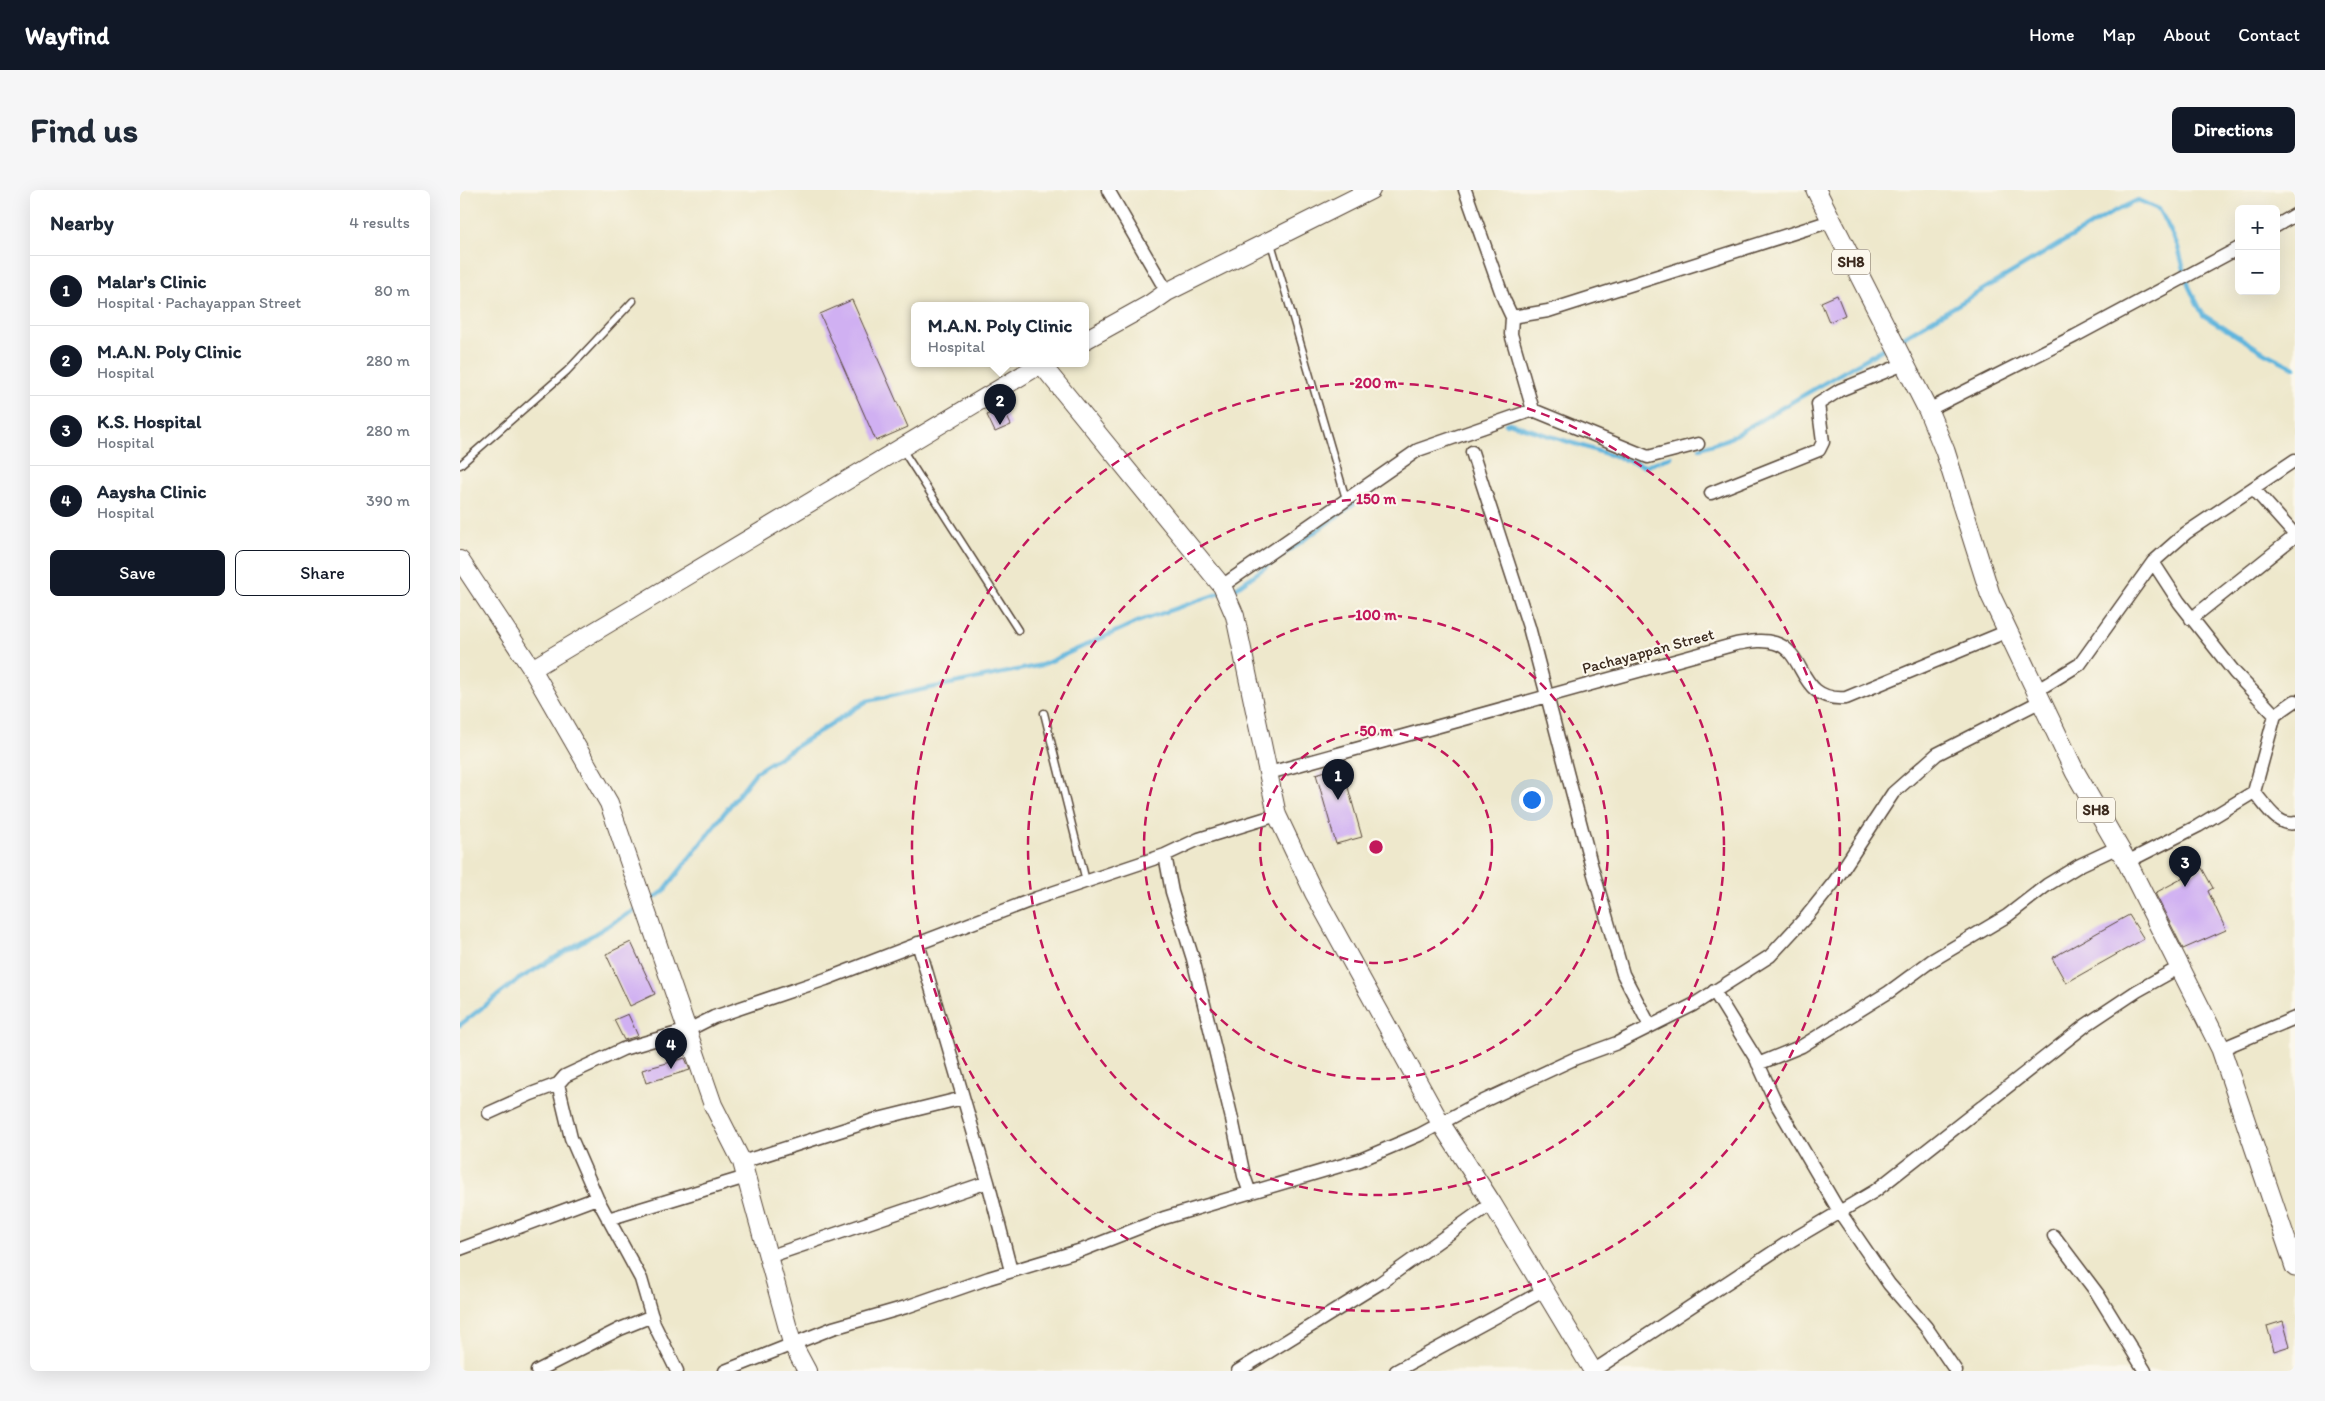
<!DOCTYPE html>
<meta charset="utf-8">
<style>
:root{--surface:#fff;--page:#f6f6f7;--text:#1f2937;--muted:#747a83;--line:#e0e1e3;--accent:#111827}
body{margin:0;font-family:Itim,sans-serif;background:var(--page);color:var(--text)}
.controls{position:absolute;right:15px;top:15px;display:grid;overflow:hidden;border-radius:8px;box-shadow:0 5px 20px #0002}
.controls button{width:45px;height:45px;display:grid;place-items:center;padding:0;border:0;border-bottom:1px solid var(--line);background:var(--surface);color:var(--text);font:25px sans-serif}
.you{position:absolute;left:1071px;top:609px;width:18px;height:18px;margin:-12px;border:4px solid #fff;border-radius:50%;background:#1a73e8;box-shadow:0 0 0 8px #1a73e833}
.badge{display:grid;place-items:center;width:32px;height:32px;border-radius:50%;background:var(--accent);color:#fff;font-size:16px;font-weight:700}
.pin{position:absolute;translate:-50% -41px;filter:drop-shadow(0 1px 2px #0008)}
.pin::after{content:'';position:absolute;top:26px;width:18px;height:15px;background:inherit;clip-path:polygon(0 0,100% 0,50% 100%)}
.popup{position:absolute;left:451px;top:112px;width:178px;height:65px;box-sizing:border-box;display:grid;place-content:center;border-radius:8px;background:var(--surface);filter:drop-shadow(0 1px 4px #0005);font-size:16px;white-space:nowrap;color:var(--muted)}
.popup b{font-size:19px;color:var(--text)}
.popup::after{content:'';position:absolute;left:50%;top:100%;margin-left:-10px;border:10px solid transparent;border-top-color:var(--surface)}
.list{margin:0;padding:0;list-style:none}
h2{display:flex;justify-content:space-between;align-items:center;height:65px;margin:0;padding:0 20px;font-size:21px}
h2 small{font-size:16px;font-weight:400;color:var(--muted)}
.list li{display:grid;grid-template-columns:32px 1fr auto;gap:15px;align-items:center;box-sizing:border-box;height:70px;padding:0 20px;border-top:1px solid var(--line)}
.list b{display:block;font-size:19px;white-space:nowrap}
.list p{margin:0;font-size:16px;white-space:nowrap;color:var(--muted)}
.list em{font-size:16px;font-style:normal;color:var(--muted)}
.actions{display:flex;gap:10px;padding:15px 20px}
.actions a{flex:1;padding:11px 0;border:1px solid var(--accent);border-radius:8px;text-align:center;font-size:18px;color:var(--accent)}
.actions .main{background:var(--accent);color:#fff}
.map{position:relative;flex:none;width:1835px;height:1181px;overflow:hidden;border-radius:8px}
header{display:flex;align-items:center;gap:30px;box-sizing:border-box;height:70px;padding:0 25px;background:var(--accent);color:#fff}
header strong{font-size:24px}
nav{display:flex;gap:28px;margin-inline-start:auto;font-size:18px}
.intro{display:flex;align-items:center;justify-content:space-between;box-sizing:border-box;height:120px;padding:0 30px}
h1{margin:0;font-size:35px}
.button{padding:12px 22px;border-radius:8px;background:var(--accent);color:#fff;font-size:18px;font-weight:700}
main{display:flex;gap:30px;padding:0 30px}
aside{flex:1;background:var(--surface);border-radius:8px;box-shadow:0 5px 20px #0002}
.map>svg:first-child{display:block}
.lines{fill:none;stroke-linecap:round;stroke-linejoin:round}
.stream{stroke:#60b5dd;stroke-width:4.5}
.building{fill:#d0b0f2}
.lane-casing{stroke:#564638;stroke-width:9}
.street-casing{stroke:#564638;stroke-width:15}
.secondary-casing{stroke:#564638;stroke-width:20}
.primary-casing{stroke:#564638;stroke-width:21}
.lane{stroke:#fff;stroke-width:6}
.street{stroke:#fff;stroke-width:12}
.secondary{stroke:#fff;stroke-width:18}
.primary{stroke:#fff;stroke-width:19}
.ring{fill:none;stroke:#c2185b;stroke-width:2.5;stroke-dasharray:9 6}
.labels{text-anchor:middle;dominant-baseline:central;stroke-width:4.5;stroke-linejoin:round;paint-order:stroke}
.shield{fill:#fbf7ec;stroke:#75685c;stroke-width:1}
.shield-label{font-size:15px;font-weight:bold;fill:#3b2a1e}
.street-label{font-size:16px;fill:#3b2a1e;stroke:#fbf7ec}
.centre{fill:#c2185b;stroke:#fbf7ec;stroke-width:2.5}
.ring-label{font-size:15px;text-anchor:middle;font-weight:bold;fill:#c2185b;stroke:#fbf7ec;stroke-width:4.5;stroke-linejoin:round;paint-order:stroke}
</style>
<header>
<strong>Wayfind</strong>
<nav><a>Home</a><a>Map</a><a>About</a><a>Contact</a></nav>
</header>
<div class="intro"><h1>Find us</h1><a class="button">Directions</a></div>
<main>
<aside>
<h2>Nearby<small>4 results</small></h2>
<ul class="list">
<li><span class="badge">1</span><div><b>Malar's Clinic</b><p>Hospital · Pachayappan Street</p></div><em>80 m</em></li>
<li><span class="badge">2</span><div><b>M.A.N. Poly Clinic</b><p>Hospital</p></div><em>280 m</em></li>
<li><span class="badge">3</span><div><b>K.S. Hospital</b><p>Hospital</p></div><em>280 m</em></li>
<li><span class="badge">4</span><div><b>Aaysha Clinic</b><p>Hospital</p></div><em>390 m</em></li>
</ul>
<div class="actions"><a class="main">Save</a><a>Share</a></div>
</aside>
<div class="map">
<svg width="1835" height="1181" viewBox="0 0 1835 1181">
<rect width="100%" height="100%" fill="#fbf7ec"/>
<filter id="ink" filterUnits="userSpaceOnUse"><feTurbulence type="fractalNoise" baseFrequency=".02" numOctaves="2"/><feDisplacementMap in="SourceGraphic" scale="10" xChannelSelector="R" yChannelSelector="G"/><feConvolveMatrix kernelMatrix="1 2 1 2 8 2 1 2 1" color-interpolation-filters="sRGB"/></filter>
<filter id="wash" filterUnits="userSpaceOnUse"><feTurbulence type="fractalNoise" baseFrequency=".0096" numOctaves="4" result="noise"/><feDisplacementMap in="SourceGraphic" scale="20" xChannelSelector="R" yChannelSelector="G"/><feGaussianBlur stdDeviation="1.12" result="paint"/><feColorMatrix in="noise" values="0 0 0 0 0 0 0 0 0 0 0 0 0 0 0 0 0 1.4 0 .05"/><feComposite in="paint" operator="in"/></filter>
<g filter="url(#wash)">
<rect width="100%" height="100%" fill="#eee8cc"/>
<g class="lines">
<!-- stream -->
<path class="stream" d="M1437,151L1653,22L1678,10L1700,20L1717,54L1729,97L1743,125L1805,163L1835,178
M1046,234L1049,233L1185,276L1211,267
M1240,258L1268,249L1430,155
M767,401L776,398L966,263
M188,712L203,702L296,582L407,511L582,475L677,432L760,403
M0,835L56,791L181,716"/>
</g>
<g id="blocks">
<!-- building -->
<path class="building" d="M1377,105L1385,125L1369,132L1361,112Z
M392,110L448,237L416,251L360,124Z
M543,218L551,235L535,242L527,225Z
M882,576L902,647L876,654L856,584Z
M1742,678L1753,698L1748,701L1766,740L1723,759L1695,703Z
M1669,725L1684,749L1606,793L1592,768Z
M171,752L195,804L170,816L146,764Z
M168,824L178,846L164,850L154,830Z
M225,868L230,880L186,893L182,880Z
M1823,1131L1830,1156L1814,1161L1807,1136Z"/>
</g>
</g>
<g filter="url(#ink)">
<use href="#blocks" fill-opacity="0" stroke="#564638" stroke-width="1"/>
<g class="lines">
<defs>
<path id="lane" d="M811,53L886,309
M442,259L558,440
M0,275L107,181L173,111
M584,523L626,691"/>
<path id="street" d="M648,0L707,102
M1005,0L1044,110L1052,127L1088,121L1371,31
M1816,36L1835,25
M1052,127L1051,144L1073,220
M1468,220L1615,146L1779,58
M1012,262L1069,437L1131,674L1163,784L1190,836
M1793,298L1835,345
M1251,303L1359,260L1363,252L1358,214L1380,200L1444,174
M1693,372L1719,412L1775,483L1815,525L1794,602
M762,396L958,260L1073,220L1188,267L1238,254
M1731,429L1835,346
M1576,501L1620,474L1693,372L1726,343L1835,270
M1815,525L1835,511
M809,583L1276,454C1290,452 1301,449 1315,453C1347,462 1337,512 1386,508L1548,441
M705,665L712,702L733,769L772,929L784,986L790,1003
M1667,672L1738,636L1794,602C1805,614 1817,637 1835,633
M458,753L528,992L551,1081
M1254,801L1296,869L1317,915L1379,1021L1429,1094L1466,1137L1496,1181
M1761,859L1835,828
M1298,874L1342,856L1429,802L1471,771L1547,726L1587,695L1620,675L1656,658
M29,923L71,904L98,894
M282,972L414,930L503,908
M148,1029L286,987
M1594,1046L1637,1103L1685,1181
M0,1059L137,1008
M308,1067L528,992
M77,1181L160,1139L192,1126
M217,1181L194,1134L181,1089L137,1008L111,948L98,894L105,886L163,859L228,840L254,827L366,789L577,708L705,665L739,649L817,625
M265,1181L373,1138L446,1117L529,1088L625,1059L704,1028L900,970L959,945L1013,916L1116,868L1157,853L1233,815L1310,766L1347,726L1375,691L1433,603L1477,564L1581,511
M778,1181L920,1093L1032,1013
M936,1181L1085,1100
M1133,1181L1327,1053L1415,1001L1626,835L1677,801L1720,777"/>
<path id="secondary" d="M625,150L690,114L707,102L911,0
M581,174L762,396L775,426L817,625L854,703L980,932L1032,1013L1133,1181
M0,370L72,479L149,613L253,915L282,972L332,1153L347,1181
M72,479L581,174"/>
<path id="primary" d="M1356,0L1468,220L1485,261L1530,404L1615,582L1667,672L1761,859L1835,1077"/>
</defs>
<!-- lane casing -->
<use href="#lane" class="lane-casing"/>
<!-- street casing -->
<use href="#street" class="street-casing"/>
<!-- secondary casing -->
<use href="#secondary" class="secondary-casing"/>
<!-- primary casing -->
<use href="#primary" class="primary-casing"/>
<!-- lane -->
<use href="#lane" class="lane"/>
<!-- street -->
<use href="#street" class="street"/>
<!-- secondary -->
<use href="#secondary" class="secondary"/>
<!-- primary -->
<use href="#primary" class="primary"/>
</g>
</g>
<!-- distance rings -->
<g class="ring">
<circle cx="916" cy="657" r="116"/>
<circle cx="916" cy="657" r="232"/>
<circle cx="916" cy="657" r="348"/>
<circle cx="916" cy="657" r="464"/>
</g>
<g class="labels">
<!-- shield labels -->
<g class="shield">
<rect x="1372" y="59.5" width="38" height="25" rx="4"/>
<rect x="1617" y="607.5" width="38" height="25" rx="4"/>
</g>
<g class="shield-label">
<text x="1391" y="72">SH8</text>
<text x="1636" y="620">SH8</text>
</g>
<!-- street labels -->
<g class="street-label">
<text transform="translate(1188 461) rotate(-15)">Pachayappan Street</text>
</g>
</g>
<circle cx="916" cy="657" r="8" class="centre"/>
<g class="ring-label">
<text x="916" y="198">200 m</text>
<text x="916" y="314">150 m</text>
<text x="916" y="430">100 m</text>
<text x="916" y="546">50 m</text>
</g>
</svg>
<div class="controls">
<button>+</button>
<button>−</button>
</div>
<div class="you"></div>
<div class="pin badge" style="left:878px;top:610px">1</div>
<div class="pin badge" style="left:540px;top:235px">2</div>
<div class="popup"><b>M.A.N. Poly Clinic</b>Hospital</div>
<div class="pin badge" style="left:1725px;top:697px">3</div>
<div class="pin badge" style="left:211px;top:879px">4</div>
</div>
</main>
